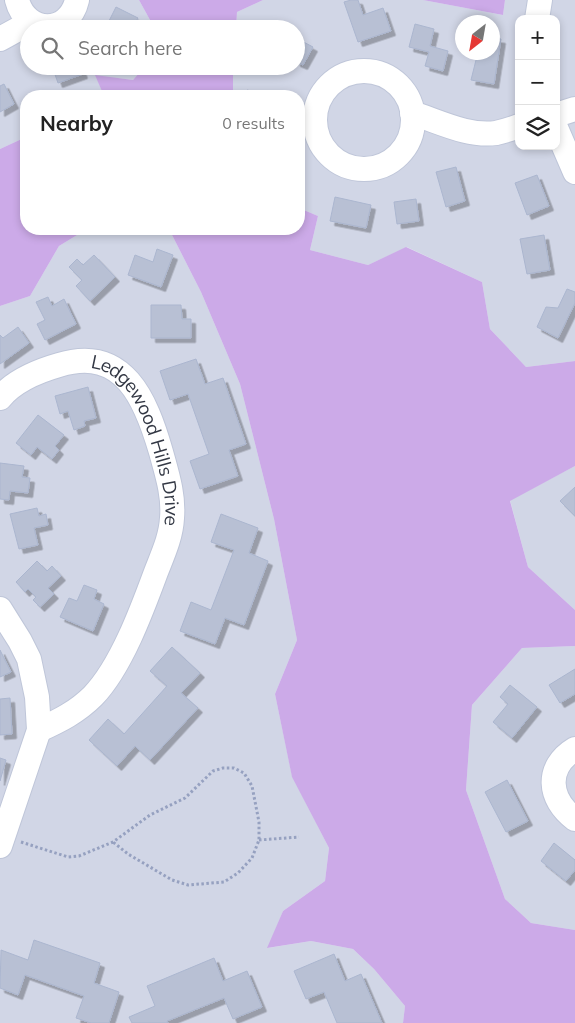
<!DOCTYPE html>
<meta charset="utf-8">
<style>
:root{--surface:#fff;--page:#f6f6f6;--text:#222;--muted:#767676;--line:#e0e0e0}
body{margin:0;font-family:Mulish,sans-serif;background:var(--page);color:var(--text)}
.controls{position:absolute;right:15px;top:15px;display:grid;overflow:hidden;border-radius:10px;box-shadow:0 2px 8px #0003}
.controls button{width:45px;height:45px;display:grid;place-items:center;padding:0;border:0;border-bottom:1px solid var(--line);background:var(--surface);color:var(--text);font:25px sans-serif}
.compass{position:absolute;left:455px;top:15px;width:45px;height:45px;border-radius:50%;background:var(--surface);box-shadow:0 2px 8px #0003;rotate:211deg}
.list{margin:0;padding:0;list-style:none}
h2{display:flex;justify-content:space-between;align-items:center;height:65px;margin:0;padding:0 20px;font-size:21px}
h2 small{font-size:16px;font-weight:400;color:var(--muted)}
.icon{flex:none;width:28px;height:28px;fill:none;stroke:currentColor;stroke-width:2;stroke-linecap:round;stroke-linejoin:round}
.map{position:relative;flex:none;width:575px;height:1023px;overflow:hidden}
.search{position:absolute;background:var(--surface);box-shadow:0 2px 8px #0003;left:20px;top:20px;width:285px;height:55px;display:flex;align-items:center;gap:12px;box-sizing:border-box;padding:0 18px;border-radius:28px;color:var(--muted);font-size:19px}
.panel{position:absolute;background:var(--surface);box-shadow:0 2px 8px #0003;left:20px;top:90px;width:285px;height:145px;border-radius:20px}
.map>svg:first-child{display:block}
.residential{fill:#d1d6e6;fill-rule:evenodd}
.green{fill:#ccaae8}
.building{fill:#b8c0d4;stroke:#abb6cf;filter:url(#shadow)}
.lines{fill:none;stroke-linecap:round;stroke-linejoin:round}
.minor-casing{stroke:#bfc6d9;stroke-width:26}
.path{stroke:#96a1c0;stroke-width:3;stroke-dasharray:2.5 2.5;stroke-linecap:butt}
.minor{stroke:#fff;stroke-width:24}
.labels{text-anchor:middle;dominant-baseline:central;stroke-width:4;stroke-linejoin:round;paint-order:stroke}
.street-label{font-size:19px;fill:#333844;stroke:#fff}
</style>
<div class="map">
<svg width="575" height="1023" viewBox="0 0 575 1023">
<defs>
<filter id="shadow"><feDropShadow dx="4.5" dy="4.5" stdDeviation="0" flood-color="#0004"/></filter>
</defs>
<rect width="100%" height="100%" fill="#e3e6f2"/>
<!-- residential -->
<path class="residential" d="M0,0H139L155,29H29V66H145L133,80L96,76L104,96H26V137L0,149Z
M263,0H423L503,15L505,0H575V361L526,367L490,329L482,282L407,247L368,265L310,250L318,216L299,208V96H233V66H296V29H236L237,12ZM519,19H556V146H519ZM462,22H492V52H462Z
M87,229H169L201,292L240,384L274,519L297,640L275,694L292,776L329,848L325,881L283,911L268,948L311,941L353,949L374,969L405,1006L403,1023H0V306L30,296L59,246Z
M575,466V610L528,567L510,500Z
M575,646V930L531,923L505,899L466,790L472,705L522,648Z"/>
<!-- green -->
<path class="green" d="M139,0H263L237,12L236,29H155Z
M423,0H505L503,15Z
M145,66H233V96H104L95,75L133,80Z
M26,137V229H87L59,246L30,296L0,306V149Z
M299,208L318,216L310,250L368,265L406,247L482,282L490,329L526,367L575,361V466L510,501L528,567L575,610V646L522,648L472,705L466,790L505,899L531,923L575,930V1023H403L405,1006L374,969L353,949L311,941L267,948L283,911L325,881L329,848L292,777L275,694L297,640L274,519L240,384L201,292L169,229H299Z"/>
<!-- building -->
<path class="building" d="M351,0H358L363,15L383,8L391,31L358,42L344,2Z
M116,7L138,18L132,29H105Z
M415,24L434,29L430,46L448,51L443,71L425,66L429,52L409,47Z
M296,38L313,47L303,65L296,62Z
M492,38L501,39L494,84L471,80L478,52H492Z
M52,66H80L83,74L58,83Z
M4,84L14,104L0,112V86Z
M247,90L271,96H245Z
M456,167L465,201L446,207L436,172Z
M537,175L549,206L527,215L515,183Z
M335,197L371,205L366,228L330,221Z
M416,199L419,221L397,224L394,202Z
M544,235L550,270L527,274L520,239Z
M157,249L173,255L161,287L128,275L135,255L153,262Z
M94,255L115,277L90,301L76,286L82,280L69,267L77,259L83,265Z
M567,289L575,292V303L558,338L537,327L546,307L558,308Z
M48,297L52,306L64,299L76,324L45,340L37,324L45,320L36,302Z
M151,305H181L182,319H191V338H151Z
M18,327L29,343L0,364V335L3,338Z
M196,359L205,384L223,378L246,444L229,450L238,476L200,489L190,461L209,454L188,394L170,400L160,371Z
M88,387L96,418L84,421L85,426L74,430L68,411L60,414L55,396Z
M38,415L64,435L55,446L59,450L52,459L37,447L31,455L16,443Z
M0,463L24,466L22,477L30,478L28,493L10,491L9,500L0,499Z
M575,487V516L560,501Z
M37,508L39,516L46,514L48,525L34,528L38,545L19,549L10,514Z
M221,514L258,528L249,553L268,561L244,625L225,618L215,644L180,631L191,602L211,610L234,550L211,542Z
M37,561L47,571L52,566L61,576L48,588L54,594L40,607L33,600L36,597L28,589L25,592L16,582Z
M84,585L97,590L94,599L104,604L93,631L60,617L69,598L77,601Z
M172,647L200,673L181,693L198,708L150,760L135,746L117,766L89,740L108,719L124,734L167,686L150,671Z
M0,650L11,672L0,677Z
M575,669V694L560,703L549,685Z
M510,685L537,707L512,738L493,722L508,704L500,697Z
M10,698L12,734L0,735V699Z
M0,758L6,760L0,781Z
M507,780L528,821L506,832L485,792Z
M554,843L575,860V870L566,881L541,861Z
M34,940L100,963L94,983L119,992L109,1023H91L76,1018L84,996L25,975L18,995L0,988L1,950L28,960Z
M334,954L345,981L361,974L382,1023H337L324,992L306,999L294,971Z
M214,958L223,981L247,971L262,1007L233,1019L224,998L167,1021L168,1023H132L129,1017L155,1006L147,986Z"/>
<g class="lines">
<defs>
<g id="minor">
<path d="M17,0C26,35 69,35 77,0"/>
<path d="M537,19L540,0"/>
<path d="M0,39L31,22"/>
<circle cx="364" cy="120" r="49"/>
<path d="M412,113C438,121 468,137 496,133C504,131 511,129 519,126"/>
<path d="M556,115L575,109"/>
<path d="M556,128L575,172"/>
<path id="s1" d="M0,398C14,381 38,371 59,365C124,345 146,400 161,452C167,474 174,495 172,518C171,537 163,554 156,572C142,610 121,667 93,696C77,712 59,721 39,730"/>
<path d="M0,609L20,641L29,659L37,697L39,730L0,846"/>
<path d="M575,749C545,767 548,799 575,819"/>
</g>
</defs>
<!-- minor casing -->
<use href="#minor" class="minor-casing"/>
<!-- path -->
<path class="path" d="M259,840L299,837
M21,842L68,857L79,856L113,842L150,815L185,798L213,771L223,768H234L244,773L252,786L259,822V840L252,858L238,873L224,882L188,885L172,880L128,854L113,842"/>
<!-- minor -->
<use href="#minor" class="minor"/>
</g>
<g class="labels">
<!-- street labels -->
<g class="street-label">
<text stroke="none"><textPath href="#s1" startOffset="200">Ledgewood Hills Drive</textPath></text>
</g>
</g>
</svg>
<div class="controls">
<button>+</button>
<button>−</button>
<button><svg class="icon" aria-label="layers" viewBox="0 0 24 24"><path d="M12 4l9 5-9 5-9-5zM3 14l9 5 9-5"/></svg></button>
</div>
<svg class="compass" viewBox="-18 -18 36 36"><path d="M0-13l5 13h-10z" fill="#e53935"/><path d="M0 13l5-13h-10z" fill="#767676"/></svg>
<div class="search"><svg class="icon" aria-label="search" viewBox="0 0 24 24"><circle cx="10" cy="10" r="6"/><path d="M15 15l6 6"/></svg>Search here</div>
<section class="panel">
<h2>Nearby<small>0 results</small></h2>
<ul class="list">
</ul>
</section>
</div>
